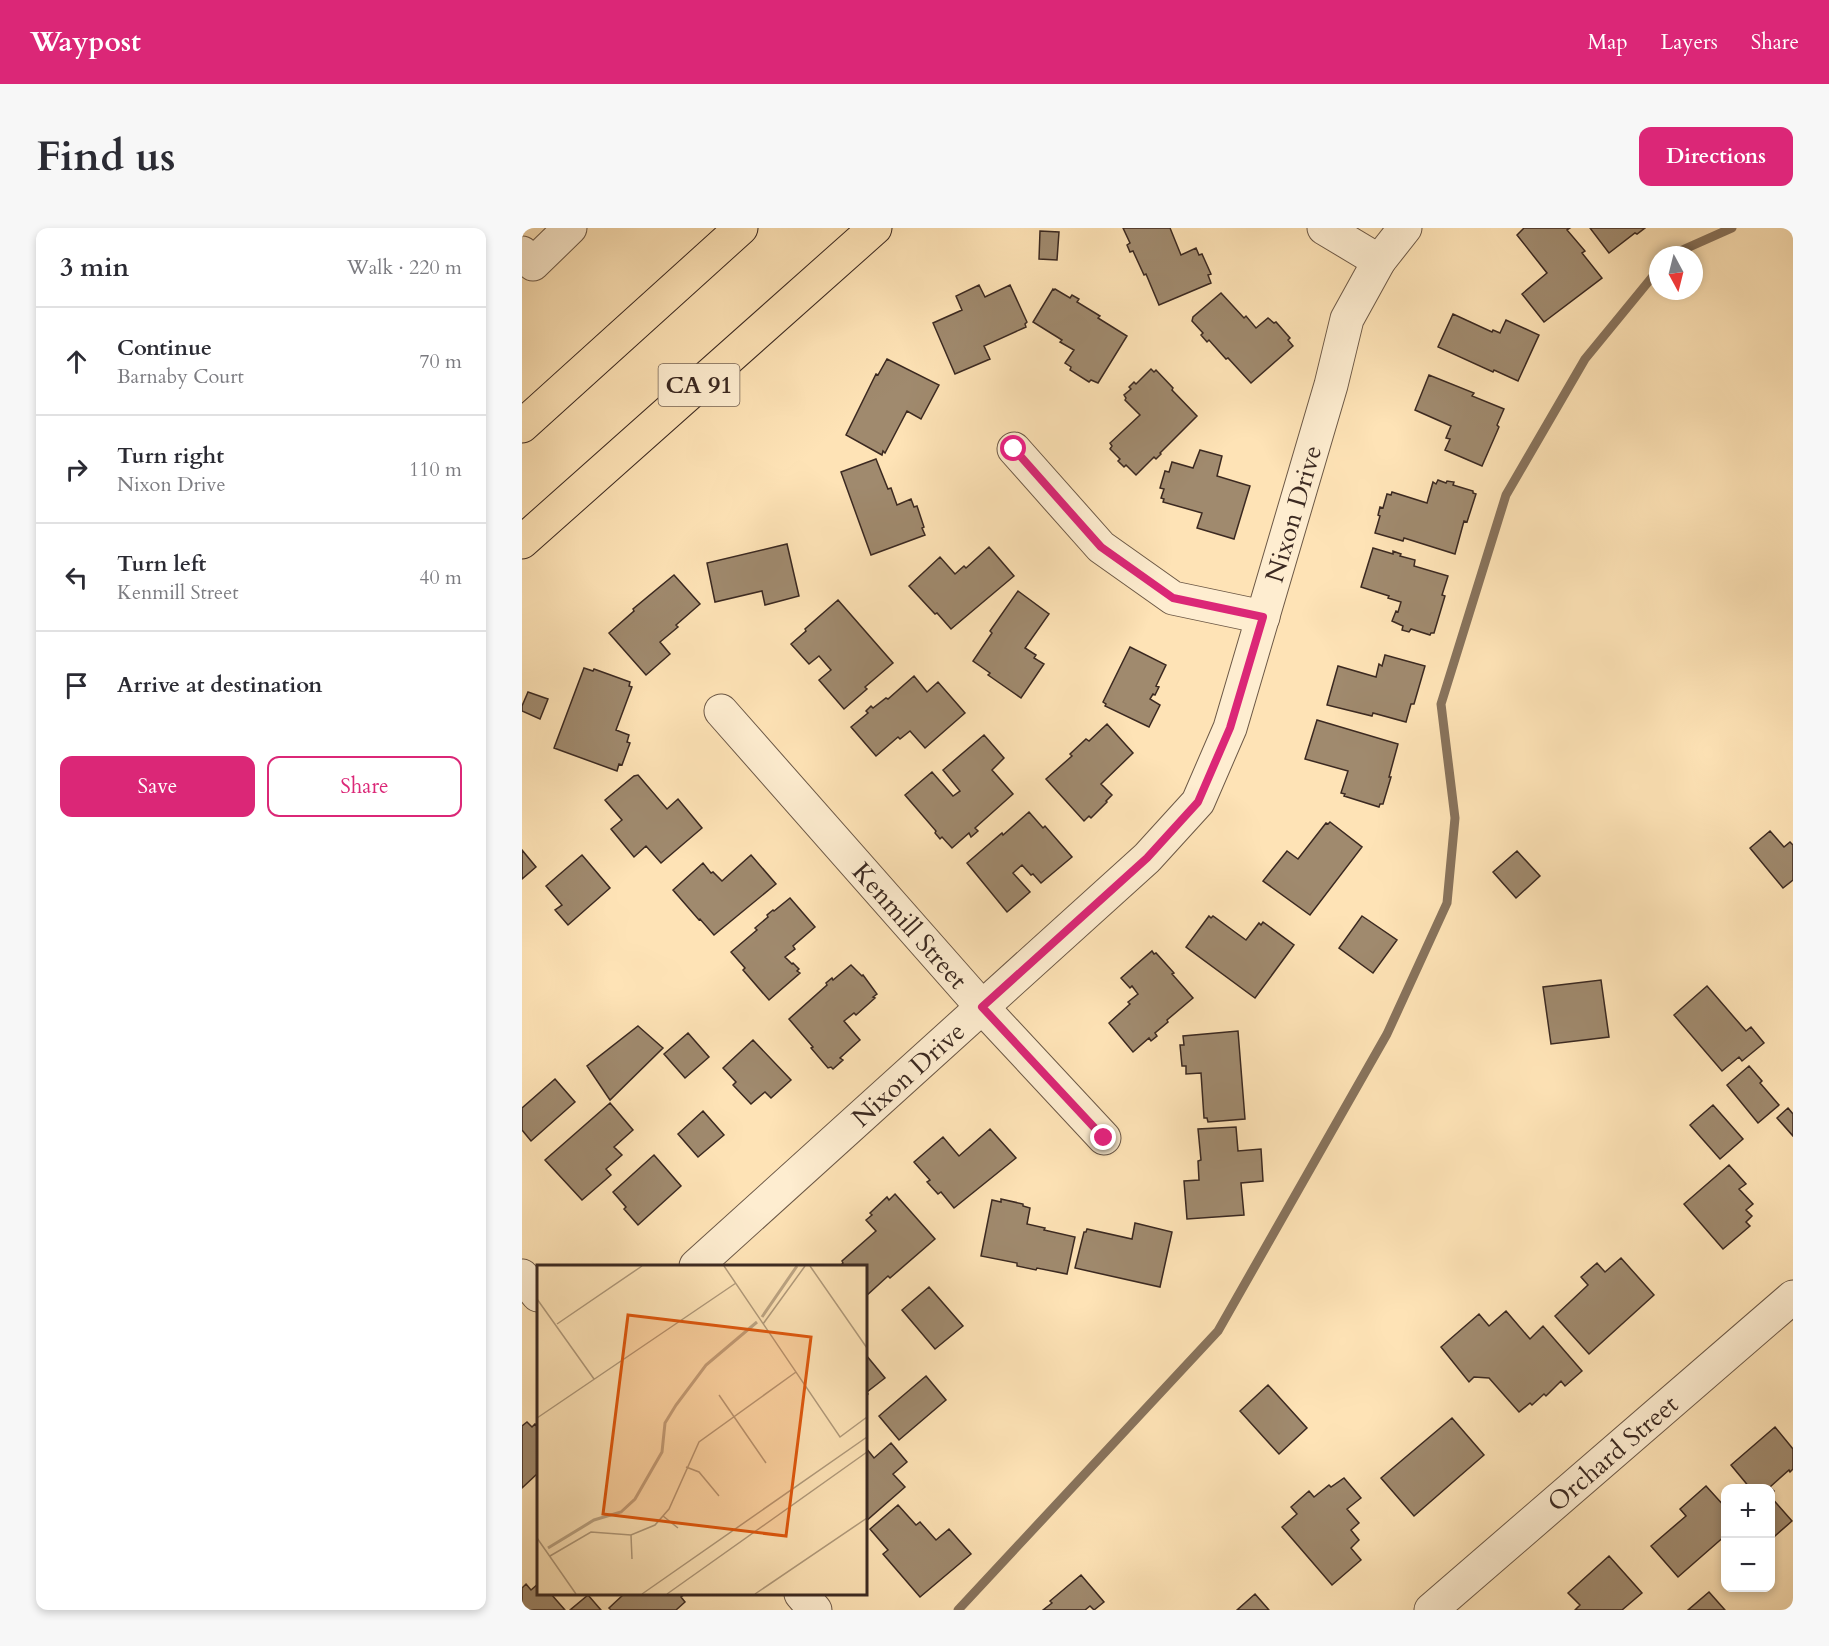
<!DOCTYPE html>
<meta charset="utf-8">
<style>
:root{--surface:#fff;--page:#f7f7f7;--text:#2b2b33;--muted:#7c7c81;--line:#e1e1e2;--accent:#db2777}
body{margin:0;font-family:Cardo,serif;background:var(--page);color:var(--text)}
.controls{position:absolute;right:18px;bottom:18px;display:grid;overflow:hidden;border-radius:12px;box-shadow:0 3px 9px #0003}
.controls button{width:54px;height:54px;display:grid;place-items:center;padding:0;border:0;border-bottom:2px solid var(--line);background:var(--surface);color:var(--text);font:30px sans-serif}
.compass{position:absolute;left:1127px;top:18px;width:54px;height:54px;border-radius:50%;background:var(--surface);box-shadow:0 3px 9px #0003;rotate:173deg}
.stop{position:absolute;width:18px;height:18px;margin:-14px;border:4px solid #db2777;border-radius:50%;background:#fff}
.stop.end{background:#db2777;border-color:#fff;box-shadow:0 2px 6px #0008}
.list{margin:0;padding:0;list-style:none}
h2{display:flex;justify-content:space-between;align-items:center;height:78px;margin:0;padding:0 24px;font-size:26px}
h2 small{font-size:20px;font-weight:400;color:var(--muted)}
.list li{display:grid;grid-template-columns:39px 1fr auto;gap:18px;align-items:center;box-sizing:border-box;height:108px;padding:0 24px;border-top:2px solid var(--line)}
.list b{display:block;font-size:22px;white-space:nowrap}
.list p{margin:0;font-size:20px;white-space:nowrap;color:var(--muted)}
.list em{font-size:20px;font-style:normal;color:var(--muted)}
.actions{display:flex;gap:12px;padding:18px 24px}
.actions a{flex:1;padding:14px 0;border:2px solid var(--accent);border-radius:12px;text-align:center;font-size:21px;color:var(--accent)}
.actions .main{background:var(--accent);color:#fff}
.icon{flex:none;width:33px;height:33px;fill:none;stroke:currentColor;stroke-width:2;stroke-linecap:round;stroke-linejoin:round}
.map{position:relative;flex:none;width:1271px;height:1382px;overflow:hidden;border-radius:12px}
header{display:flex;align-items:center;gap:36px;box-sizing:border-box;height:84px;padding:0 30px;background:var(--accent);color:#fff}
header strong{font-size:28px}
nav{display:flex;gap:33px;margin-inline-start:auto;font-size:21px}
.intro{display:flex;align-items:center;justify-content:space-between;box-sizing:border-box;height:144px;padding:0 36px}
h1{margin:0;font-size:42px}
.button{padding:15px 27px;border-radius:12px;background:var(--accent);color:#fff;font-size:21px;font-weight:700}
main{display:flex;gap:36px;padding:0 36px}
aside{flex:1;background:var(--surface);border-radius:12px;box-shadow:0 3px 9px #0003}
.map>svg:first-child{display:block}
.lines{fill:none;stroke-linecap:round;stroke-linejoin:round}
.stream{stroke:#88735c;stroke-width:9}
.building{fill:#a08a6e;stroke:#3b2921;stroke-width:1.5}
.minor-casing{stroke:#6c5846;stroke-width:35}
.highway-casing{stroke:#3b2921;stroke-width:35}
.minor{stroke:#feedd0;stroke-width:33}
.highway{stroke:#fee3b6;stroke-width:33}
.route{stroke:#db2777;stroke-width:8}
.labels{text-anchor:middle;dominant-baseline:central;stroke-width:4.5;stroke-linejoin:round;paint-order:stroke}
.shield{fill:#feedd0;stroke:#766456;stroke-width:1.5}
.shield-label{font-size:24px;font-weight:bold;fill:#3b2921}
.street-label{font-size:26px;fill:#3b2921;stroke:#feedd0}
.inset-river{fill:none;stroke:#bca483;stroke-width:3}
.inset-road{fill:none;stroke:#b0997a;stroke-width:1.5}
.view{fill:#df570d;fill-opacity:0.15;stroke:#df570d;stroke-width:3}
.inset-edge{fill:none;stroke:#3b2921;stroke-width:3}
</style>
<header>
<strong>Waypost</strong>
<nav><a>Map</a><a>Layers</a><a>Share</a></nav>
</header>
<div class="intro"><h1>Find us</h1><a class="button">Directions</a></div>
<main>
<aside>
<h2>3 min<small>Walk · 220 m</small></h2>
<ul class="list">
<li><svg class="icon" aria-label="ahead" viewBox="0 0 24 24"><path d="M12 20V5M6 11l6-6 6 6"/></svg><div><b>Continue</b><p>Barnaby Court</p></div><em>70 m</em></li>
<li><svg class="icon" aria-label="right" viewBox="0 0 24 24"><path d="M7 20v-9h11M14 6l5 5-5 5"/></svg><div><b>Turn right</b><p>Nixon Drive</p></div><em>110 m</em></li>
<li><svg class="icon" aria-label="left" viewBox="0 0 24 24"><path d="M17 20v-9H6M10 6l-5 5 5 5"/></svg><div><b>Turn left</b><p>Kenmill Street</p></div><em>40 m</em></li>
<li><svg class="icon" aria-label="arrive" viewBox="0 0 24 24"><path d="M6 21V4h12l-3 4 3 4H6"/></svg><div><b>Arrive at destination</b></div></li>
</ul>
<div class="actions"><a class="main">Save</a><a>Share</a></div>
</aside>
<div class="map">
<svg width="1271" height="1382" viewBox="0 0 1271 1382">
<rect width="100%" height="100%" fill="#fee3b6"/>
<filter id="stains"><feTurbulence type="fractalNoise" baseFrequency=".00333" numOctaves="4"/><feColorMatrix values="0 0 0 0 .2 0 0 0 0 .09 0 0 0 0 .02 0 0 0 .5 -.17"/></filter>
<radialGradient id="worn" r=".72"><stop offset=".6" stop-color="#630" stop-opacity="0"/><stop offset="1" stop-color="#630" stop-opacity=".3"/></radialGradient>
<g class="lines">
<!-- stream -->
<path class="stream" d="M1149,27L1210,0
M436,1382L696,1103L865,806L925,675L933,590L919,476L984,267L1063,131L1136,42"/>
</g>
<!-- building -->
<path class="building" d="M601,0H648L659,27L674,20L677,27L680,26L689,46L686,47L689,55L637,77L624,46L622,47L611,23L608,24L605,17L608,15Z
M1002,0H1048L1045,2L1063,23L1060,25L1080,50L1022,94L1000,66L1025,45L995,7Z
M1068,0H1123L1115,6L1113,5L1087,25Z
M518,3L537,4L535,32L517,31Z
M457,57L463,69L488,57L505,94L503,96L504,99L462,118L468,131L433,146L411,95L440,82L434,68Z
M531,61L532,62L533,61L548,70L550,67L557,71L555,74L578,88L576,90L605,108L576,155L569,152L567,154L548,142L549,139L543,135L552,122L538,114L540,112L511,94Z
M699,65L722,90L724,88L734,100L746,90L752,95L754,94L768,110L766,112L771,118L729,155L706,130L704,131L687,112L685,114L679,107L681,105L670,93L671,89Z
M931,86L970,104L971,102L978,105L984,92L1017,107L996,153L972,142L971,144L916,119Z
M365,131L417,157L399,191L385,183L363,225L361,223L360,227L324,207L354,146L356,147Z
M629,141L632,144L634,142L651,160L650,162L675,188L638,225L639,226L634,231L632,229L614,247L604,237L602,239L596,233L598,231L588,221L590,218L588,215L618,187L603,172L604,170L602,167L609,161L607,159L612,154L614,156Z
M907,147L952,165L950,168L982,181L975,197L977,199L960,238L923,222L928,211L924,210L929,198L893,182Z
M678,222L700,228L695,248L728,258L712,311L675,300L680,285L641,274L642,271L639,270L642,261L638,260L643,243L647,244L650,234L671,240Z
M354,231L366,261L369,260L375,277L389,271L392,279L395,278L402,299L400,300L403,307L349,327L319,244Z
M916,252L924,255L925,253L932,254L931,257L951,263V265L954,266L945,294L942,293L933,326L882,310L881,313L853,305L858,288L856,287L858,279L861,280L865,266L869,267L870,264L905,275L911,254L914,256Z
M265,316L277,368L243,377L240,363L193,374L185,335Z
M467,319L492,348L429,401L415,385L413,386L387,358L418,329L433,346L442,338L444,340Z
M851,320L871,326V323L879,326L878,328L893,332L892,338L926,348L920,367L923,368L912,405H909L908,407L889,401L887,404L880,402L881,398L870,393L874,383L876,384L879,374L866,370L867,368L839,359Z
M152,347L178,376L154,397L156,399L138,414L148,426L124,447L87,405L112,383L111,381Z
M496,363L527,386L503,420L514,427L512,430L522,436L499,470L466,447L468,445L451,433L470,405L468,403Z
M316,372L371,435L343,459L345,461L322,481L297,452L309,442L297,428L287,436L269,416L284,403L283,401Z
M608,419L644,437L634,458L637,459L633,467L631,466L628,471L638,477L627,499L583,478L584,476L581,474Z
M863,427L903,438L892,476H889L884,494L851,485L850,488L805,477L816,438L854,449L857,436L860,438Z
M62,440L71,443L72,441L108,454L107,458L110,459L94,502L107,507L105,514L108,515L100,537L97,536L95,543L32,520Z
M392,448L405,464L416,454L443,485L403,520L388,503L378,511L376,509L354,528L329,499L346,485L344,483L349,478L351,480L364,470L366,471Z
M6,464L26,471L18,491L0,483V478Z
M795,492L876,516L867,549H869L861,576H858L857,579L822,568L823,566L819,565L826,543L783,531Z
M585,496L611,525L579,556L590,567L584,573L585,574L569,590L567,588L562,593L524,551L550,528L548,526L564,511L567,513Z
M462,507L482,530L470,542L491,566L453,600L456,603L449,609L447,605L430,620L420,609L418,611L413,605L414,603L383,567L410,544L431,568L438,563L421,542Z
M116,547L145,581L156,571L180,600L139,635L124,618L112,629L89,601L100,592L83,572L112,548Z
M507,584L521,600L523,598L550,629L519,655L511,646L509,647L500,637L491,645L508,664L485,684L445,635L480,605L481,607Z
M808,594L840,619L788,687L741,653L765,623L776,631L804,595L806,596Z
M1248,603L1262,619L1268,614L1271,617V652L1261,660L1228,620Z
M0,622L14,639L0,651Z
M995,623L1018,648L994,670L971,644Z
M60,627L88,660L46,697L33,682L40,677L24,658Z
M229,627L254,656L192,707L178,691L177,692L151,662L181,635L189,645L191,644L200,653Z
M268,670L293,699L271,718L273,721L263,729L270,736L271,735L277,741L275,743L278,745L247,772L221,742L223,740L209,724L235,702L233,700L246,689L245,687L251,682L252,683Z
M687,688L689,690L691,688L724,712L737,695L739,697L741,694L772,717L733,770L664,719Z
M840,688L875,712L851,745L817,720Z
M630,723L632,726L634,725L652,745L650,746L671,770L645,792L646,794L633,805L635,808L629,813L627,810L611,824L587,795L608,776L606,774L616,766L610,758L608,760L599,750Z
M329,737L340,748L341,747L355,766L351,769L353,770L334,787L332,785L322,793L338,812L318,830L321,832L311,841L309,839L306,840L289,820L291,819L267,791L305,757L304,755L310,750L311,752Z
M1079,752L1087,809L1029,816L1021,759Z
M1185,758L1224,803L1229,799L1242,815L1220,833L1217,829L1200,843L1152,787Z
M116,798L141,820L88,872L65,838Z
M716,803L723,891L686,894L685,890H682L679,845L664,846V838H660L658,817H662L661,808Z
M166,805L187,829L163,850L142,826Z
M231,812L269,852L249,870L243,864L229,876L211,857L214,854L201,840Z
M1227,838L1240,853L1238,855L1257,877L1236,895L1205,857Z
M33,851L53,874L9,913L0,902V880Z
M88,875L111,902L92,919L100,927L84,941L89,947L60,972L23,932Z
M1191,877L1221,911L1198,931L1168,897Z
M1266,880L1271,886V908L1255,890Z
M181,883L202,907L176,929L156,906Z
M714,899L716,923L739,921L741,953L719,955L722,987L665,991L662,953L677,952L676,933L679,932L676,901Z
M468,901L494,930L432,980L419,964L416,966L405,954L408,952L392,934L421,909L437,928Z
M132,927L159,958L116,997L102,981L104,979L91,964Z
M1207,937L1224,956L1217,961L1231,976L1224,982L1230,988L1224,994L1228,998L1201,1021L1162,976Z
M373,966L413,1011L368,1050L366,1048L344,1068V1038H318L321,1035L320,1033L354,1003L344,992L350,987L348,985L365,969L367,972Z
M479,971L501,976V978L508,980L505,996L523,1000L522,1002L553,1009L545,1046L515,1040L514,1042L495,1038V1035L459,1028L470,972L479,974Z
M613,995L650,1004L638,1059L553,1040L562,1004H564L565,1001L610,1011Z
M1099,1030L1132,1067L1067,1126L1033,1088L1066,1057L1059,1049L1075,1035L1083,1044Z
M407,1059L441,1098L413,1121L380,1082Z
M984,1083L1008,1111L1021,1098L1060,1143L1043,1158L1039,1153L1024,1168L1022,1166L1010,1177L1008,1175L997,1184L967,1150L952,1149L947,1154L919,1119L957,1086L967,1098Z
M344,1127L363,1150L345,1164L346,1166L344,1169Z
M404,1148L424,1172L377,1212L357,1188Z
M746,1157L785,1200L757,1226L718,1183Z
M930,1190L962,1227L892,1288L859,1250Z
M5,1194L10,1199L13,1196L16,1200V1245L0,1260V1198Z
M1253,1199L1271,1221V1241L1268,1244L1267,1242L1248,1259L1252,1263L1248,1267V1260H1228L1209,1237Z
M369,1215L385,1234L371,1246L383,1259L344,1293V1220L352,1230Z
M822,1250L839,1270L825,1281L837,1295L829,1302L837,1312L829,1320L839,1332L810,1357L760,1299L775,1286L769,1279L787,1263L792,1269L807,1257L809,1259Z
M1184,1258L1204,1280V1307L1156,1349L1129,1318L1164,1288L1158,1281Z
M1248,1268L1270,1293L1253,1308L1248,1303Z
M376,1277L394,1297L398,1294L414,1312L427,1301L449,1326L398,1369L361,1326L366,1322L348,1301Z
M1087,1328L1120,1365L1100,1382H1053L1058,1377L1046,1365Z
M559,1347L582,1374L572,1382L568,1378L563,1382H521L530,1375L528,1373Z
M4,1356L9,1362L16,1356V1366H29L43,1382H0V1360Z
M1187,1364L1203,1382H1166Z
M102,1366H163L159,1369L163,1374L154,1382H89L87,1380Z
M733,1366L747,1382H715Z
M66,1367L79,1382H48Z"/>
<g class="lines">
<defs>
<g id="minor">
<path d="M802,0L857,33"/>
<path d="M0,25L11,36L48,0"/>
<path d="M492,221L579,319L651,370L741,389"/>
<path id="s1" d="M199,483L460,779L582,910"/>
<path id="s2" d="M174,1038L625,630L676,574L708,500L809,157L825,91L857,33L883,0"/>
<path d="M0,1048L16,1067"/>
<path d="M279,1366L293,1382"/>
<path id="s3" d="M909,1382L1271,1069"/>
</g>
<path id="highway" d="M0,198L219,0
M0,314L353,0"/>
</defs>
<!-- minor casing -->
<use href="#minor" class="minor-casing"/>
<!-- highway casing -->
<use href="#highway" class="highway-casing"/>
<!-- minor -->
<use href="#minor" class="minor"/>
<!-- highway -->
<use href="#highway" class="highway"/>
</g>
<g class="lines">
<!-- route -->
<path class="route" d="M492,221L579,319L651,370L741,389L708,500L676,574L625,630L460,779L582,910"/>
</g>
<g class="labels">
<!-- shield labels -->
<rect class="shield" x="136.5" y="136" width="81" height="42" rx="4.5"/>
<g class="shield-label">
<text x="177" y="157">CA 91</text>
</g>
<!-- street labels -->
<g class="street-label">
<text stroke="none"><textPath href="#s2" startOffset="988">Nixon Drive</textPath></text>
<text stroke="none"><textPath href="#s1" startOffset="286">Kenmill Street</textPath></text>
<text stroke="none"><textPath href="#s2" startOffset="286">Nixon Drive</textPath></text>
<text stroke="none"><textPath href="#s3" startOffset="240">Orchard Street</textPath></text>
</g>
</g>
<!-- overview -->
<g transform="translate(15 1037)">
<rect width="330" height="330" fill="#fee3b6"/>
<path class="inset-river" d="M225,52L260,1M11,283L57,255L84,247L98,234L125,187L128,158L139,140L169,100L220,57"/>
<path class="inset-road" d="M187,1L303,172L330,152M273,1L330,83M0,34L57,114M20,59L105,1M226,59L268,1M182,130L229,198M0,153L199,18M149,202L162,207L182,231M126,251L141,263M94,270L95,294M0,273L39,329M13,291L54,267L94,270L118,260L132,244L162,177L259,107M105,329L330,172M130,329L330,187M218,329L330,253"/>
<path class="view" d="M91,50L274,72L249,271L66,249Z"/>
<rect width="330" height="330" class="inset-edge"/>
</g>
<rect width="100%" height="100%" filter="url(#stains)"/>
<rect width="100%" height="100%" fill="url(#worn)"/>
</svg>
<div class="controls">
<button>+</button>
<button>−</button>
</div>
<svg class="compass" viewBox="-18 -18 36 36"><path d="M0-13l5 13h-10z" fill="#e53935"/><path d="M0 13l5-13h-10z" fill="#7c7c81"/></svg>
<div class="stop" style="left:492px;top:221px"></div>
<div class="stop end" style="left:582px;top:910px"></div>
</div>
</main>
